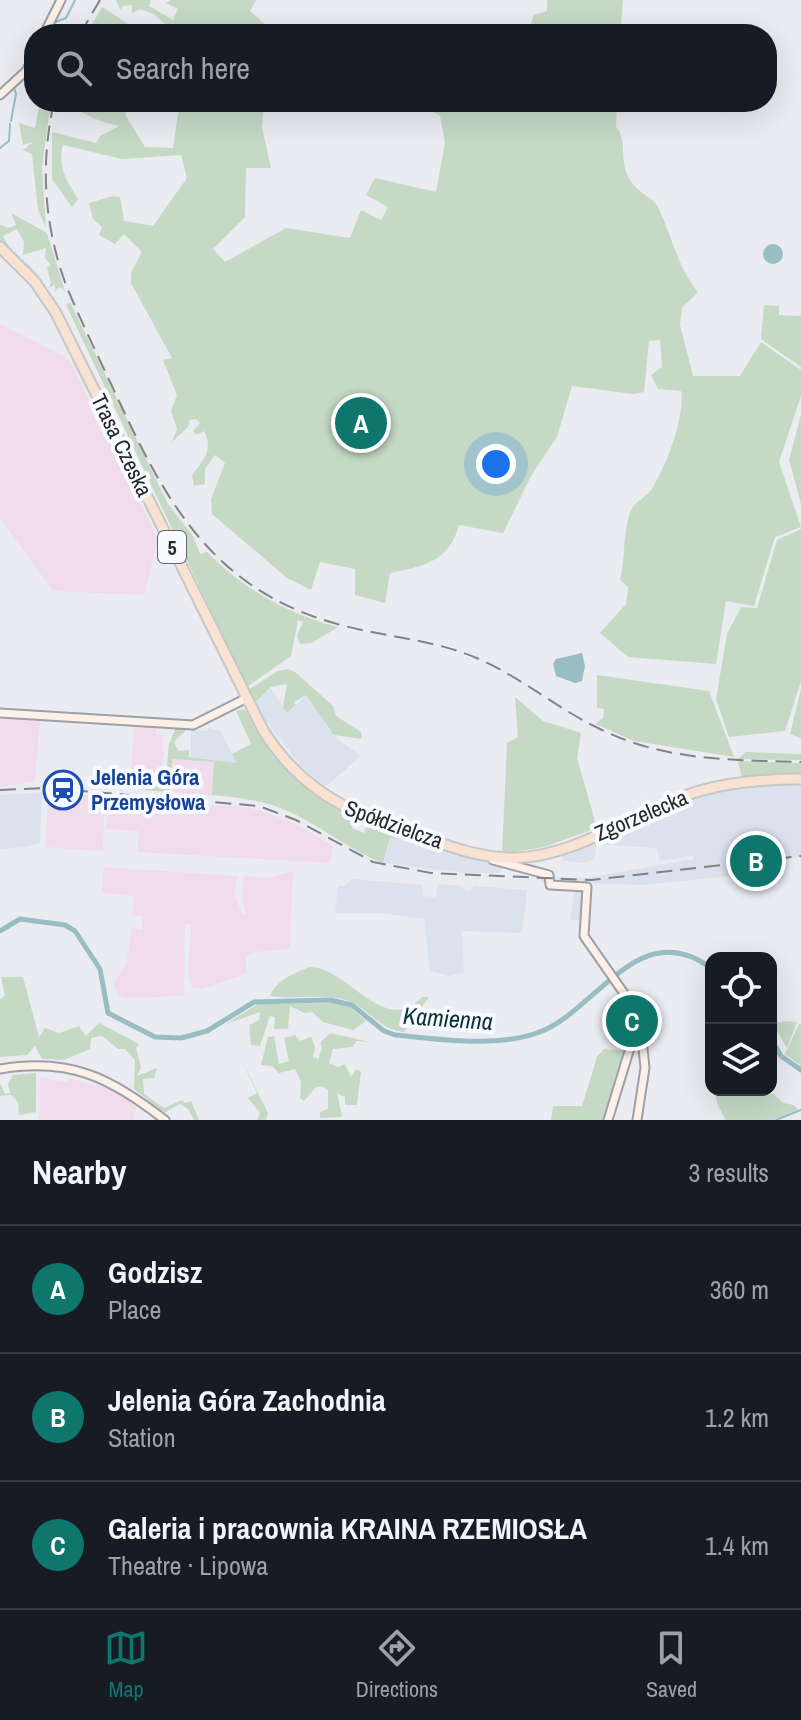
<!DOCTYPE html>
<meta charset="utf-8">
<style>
:root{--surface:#171b24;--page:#242831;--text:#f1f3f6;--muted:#9ea1a6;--line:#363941;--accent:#0f766e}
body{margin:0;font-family:"Archivo Narrow",sans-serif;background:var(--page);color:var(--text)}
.controls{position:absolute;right:24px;bottom:24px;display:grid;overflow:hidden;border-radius:16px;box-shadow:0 8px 32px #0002}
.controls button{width:72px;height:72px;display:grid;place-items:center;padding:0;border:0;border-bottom:2px solid var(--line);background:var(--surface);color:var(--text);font:40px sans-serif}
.you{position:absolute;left:496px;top:464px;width:28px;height:28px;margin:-20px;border:6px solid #fff;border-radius:50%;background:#1a73e8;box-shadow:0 0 0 12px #1a73e833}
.badge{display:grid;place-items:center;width:52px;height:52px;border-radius:50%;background:var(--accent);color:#fff;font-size:26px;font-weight:700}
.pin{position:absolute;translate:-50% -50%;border:4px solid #fff;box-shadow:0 2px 8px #0006}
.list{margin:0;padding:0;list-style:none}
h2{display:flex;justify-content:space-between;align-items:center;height:104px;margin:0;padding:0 32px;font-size:34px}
h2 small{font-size:26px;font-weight:400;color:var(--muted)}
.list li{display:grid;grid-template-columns:52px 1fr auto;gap:24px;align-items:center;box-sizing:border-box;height:128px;padding:0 32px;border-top:2px solid var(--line)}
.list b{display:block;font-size:30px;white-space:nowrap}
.list p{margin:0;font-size:26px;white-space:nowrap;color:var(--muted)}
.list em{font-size:26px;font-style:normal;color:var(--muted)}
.icon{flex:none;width:44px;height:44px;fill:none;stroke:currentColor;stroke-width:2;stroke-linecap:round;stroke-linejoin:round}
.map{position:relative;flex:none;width:801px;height:1120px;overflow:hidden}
.search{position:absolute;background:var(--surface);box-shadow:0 8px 32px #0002;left:24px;right:24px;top:24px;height:88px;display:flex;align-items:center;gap:20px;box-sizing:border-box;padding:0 28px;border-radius:32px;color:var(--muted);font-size:30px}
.sheet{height:488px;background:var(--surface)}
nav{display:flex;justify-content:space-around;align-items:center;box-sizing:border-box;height:112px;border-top:2px solid var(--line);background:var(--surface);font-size:22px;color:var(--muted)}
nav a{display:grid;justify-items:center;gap:4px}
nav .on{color:var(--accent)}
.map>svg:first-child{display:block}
.built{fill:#dbe1ed}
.industrial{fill:#f0dceb}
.green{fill:#c5d9c5}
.water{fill:#98bec4}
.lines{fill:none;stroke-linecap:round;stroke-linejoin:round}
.stream{stroke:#98bec4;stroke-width:2}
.river{stroke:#98bec4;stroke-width:5}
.secondary-casing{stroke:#9da0a5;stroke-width:11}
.primary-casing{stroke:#c7c7c7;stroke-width:13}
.secondary{stroke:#fcf0e8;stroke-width:7}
.primary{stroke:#f8e2d2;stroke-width:9}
.rail{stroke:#828387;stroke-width:2;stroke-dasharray:16 8;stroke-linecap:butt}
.labels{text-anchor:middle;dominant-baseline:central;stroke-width:8;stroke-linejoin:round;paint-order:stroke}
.shield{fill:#f7faff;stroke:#656669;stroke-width:2}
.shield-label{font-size:20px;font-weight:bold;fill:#272729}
.street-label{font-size:22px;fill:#272729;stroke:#f7faff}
.transit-label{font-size:22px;font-weight:bold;fill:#164399;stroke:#f7faff;text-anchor:start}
.water-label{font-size:24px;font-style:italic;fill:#093036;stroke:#f7faff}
</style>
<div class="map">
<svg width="801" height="1120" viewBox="0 0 801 1120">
<rect width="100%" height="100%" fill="#eaecf2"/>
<!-- built -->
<path class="built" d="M271,689L288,713L306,695L336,738L361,756L325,787L301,766L267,722L256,702Z
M208,728L221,731L236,763L191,757V730L207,731Z
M801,783V857L770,861V872L643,885L542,882L541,877L586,878L693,859V856L660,861L657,848L606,845V835L677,805L734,787Z
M42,792L40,842L27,847L0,849V795Z
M391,838L439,846L504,867L499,873H465L383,863Z
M597,841L594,860L581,863L562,860L563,855Z
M353,879L422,885L423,896L436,897L438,884L463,886V890L470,891L474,886L527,890L522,933L462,931L464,973L448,976L430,971L424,919L381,913H335L338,886H345Z
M575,890L584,894L581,921L570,919Z"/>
<!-- industrial -->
<path class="industrial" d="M0,324L69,359L158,539L144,595L53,591L0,518Z
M0,718L40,720L35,781L0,787Z
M134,726L156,727V734L163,735V781L143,784L141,772H131L130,788L95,787L96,769L131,771Z
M172,759L215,762L213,795L170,792Z
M72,794L251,808L290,821L332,845L331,863L137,852L139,831L106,829L108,814L104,815L103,851L45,847L48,799L72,801Z
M104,867L237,876L235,895L242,915H246L242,897L244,876L268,878L293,871L290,949L254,952L246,957V974L202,989L192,988L188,974L191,924H185L184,996L126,998L118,995L113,983L126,965L132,928L142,930L143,916L132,915L134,896L102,893Z
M40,1077L67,1083L69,1078L113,1090L136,1106L133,1120H39Z"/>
<!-- green -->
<path class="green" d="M116,0H151L149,6L173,20L178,9L166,3L171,0H256L250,11L276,34H159L170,33V29L154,14L140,9L132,13V5L123,6L120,10Z
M547,0H623L620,34H527L534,15L547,11Z
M102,7L141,32L149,29L150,34H87Z
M40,102H51L42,166L46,228L38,210L32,154L23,150L33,142L23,145L19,123L35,128Z
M70,102H148L126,109V116L145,147L173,148L178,114L185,102H264L262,127L271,168H246L245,217L213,249L225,262L286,228L350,238L361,210L381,220L388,207L366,195L375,178L436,192L445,142L440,116L417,102H477L489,110L496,102H617L616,127C627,139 620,159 627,174C636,195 653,195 659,209C672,237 678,268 698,292L682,308L680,325L693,376H740L761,342L801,370V396L779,462L801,527L775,537L754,606L726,601L716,664L628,657L600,633L626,604L628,587L620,580C626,559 622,525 633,507C637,501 646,497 651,490C666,467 685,418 681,391L658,389L651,375L662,367L660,340L649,341L644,392L633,394L572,386L557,437L531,476L503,533L459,525C449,562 424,566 390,573L385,603L355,595V569L320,562L311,590L287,578L212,514L211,499L225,463L215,455L205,469V484L194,486L192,475C203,460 214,450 204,431L196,435L193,431L200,423L196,419L190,420L188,427L172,442L177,429L171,411L177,395L163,360L172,358L131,283V272L142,252L124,234L115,244L99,235L102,227L93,219L89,203L113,196L120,197L124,221L153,226L187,178L181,155L122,159L63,145C57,167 67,181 78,199L72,207L52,179V132L96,143L100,136L119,126C106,123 81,116 70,102Z
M11,213L47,233L65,291L59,287L55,292V285L48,288L51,283L47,268L51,265L45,258L46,248L23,255L24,242L17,229L3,236C12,257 42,268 44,290L10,250L0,244V225L9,228L16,225Z
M70,302L168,504L193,536L200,554L207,552C243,589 288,614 338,627L312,643L300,644L297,636L303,622L298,620L291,656L247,687L66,305Z
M764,305L779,306V315L801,316V367L761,339Z
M801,415V504L789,460Z
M801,529V681L785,731L729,737L716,699L727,634L741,607L757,608L777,540Z
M288,669L295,672L333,706L336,716L361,732L362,739L334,735L306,695L294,702L296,705L287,713L283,707L287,684L271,687L256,702L248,690L278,671Z
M597,675L709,691L734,757L634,741L595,724L603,718L604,709L597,708Z
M801,689V738L790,734Z
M515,697L543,721L581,733L577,758L597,828L544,847L502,854L507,743L518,737Z
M244,709L294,775L331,805L356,817L352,828L364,833L369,821L421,842L390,838L383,863C345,849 314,819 275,806C232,792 176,795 130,788L131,771L138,770L143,784L171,779L170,792L212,795L214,762L172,759L171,776H166L169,744L176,727L188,728L174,742L178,751L189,750V757L236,763L232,754L251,744L236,711Z
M746,752L801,754V760L737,759Z
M738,761L801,763V775L742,778Z
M310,967C347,967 385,1038 422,997H429L404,1032C378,1030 369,1007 345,1000C322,993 294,1000 270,996C275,981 296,972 310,967Z
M1,977H23L39,1037L45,1028L59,1033L79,1026L86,1036L99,1023L139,1044L136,1048L141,1067L137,1076L157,1068L154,1078L143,1079L144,1094L164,1108L182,1100L185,1103L191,1101L199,1120H194L188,1109L180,1104L164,1113L134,1089L135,1060L125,1049H118L102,1036L91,1038L90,1049L64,1060L42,1059L35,1046L27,1055L0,1057V999L5,996Z
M337,1003L349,1006L366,1021L353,1030L323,1022L312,1012L304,1013L290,1006L288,1029H274L275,1017L270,1016L260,1046L251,1045L249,1025L259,1020L260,1012L226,1024L258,1004Z
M789,1021L797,1022L787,1048L772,1023Z
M799,1024H801V1066L785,1054Z
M330,1033L370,1042L356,1041L353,1047L333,1049L329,1063L338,1067L345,1064L351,1077L356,1069L361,1072L357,1105H345V1097L337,1093L342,1117L320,1118V1112L328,1109V1090L322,1086L315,1088L304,1101L300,1098L301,1082L295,1069L279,1073L272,1066L261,1065L268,1037L274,1036L279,1064L289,1061L284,1038L295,1035L300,1041L311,1037L315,1047L313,1057L318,1059L322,1048L320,1043Z
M604,1049L627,1051L607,1120H551L553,1106H582L597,1057Z
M238,1053L268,1113L266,1120H257L260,1113L248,1098L257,1093Z
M36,1073V1112L19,1115L18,1102L11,1095L0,1096V1083L5,1094L10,1093L8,1084L13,1075Z
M714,1090H761L764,1094H774L783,1103L794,1105L798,1110L773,1120H726L718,1106Z"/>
<!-- water -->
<path class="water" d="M763 254a10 10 0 1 1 20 0a10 10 0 1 1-20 0Z
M582,653L585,666L582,681L575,683L556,676L553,664L556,659Z"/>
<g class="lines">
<!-- stream -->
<path class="stream" d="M53,23L66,18L75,0
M11,121L16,94L14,88
M0,148L9,141L10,124
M776,1120L801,1110"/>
<!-- river -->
<path class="river" d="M0,931L20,919L65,925L75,931L100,969L108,1013L155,1037L181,1038L207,1031L254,1002L330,1000L352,1005L384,1031L395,1035C439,1039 494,1048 537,1033C596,1013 638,914 711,968
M771,1039L781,1056L801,1070"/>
<defs>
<path id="secondary" d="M44,34L61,0
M0,95L26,71L34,57
M0,713L193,725L247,698
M493,860L549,875L550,885L587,887L584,936L623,992L641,1029L645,1068L637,1120
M0,1069C71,1057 110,1078 165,1120
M608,1120L638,1022"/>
<path id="primary" d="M0,247L35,282L56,313L263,730C294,780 337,808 392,826C431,839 473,859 516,858C575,856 632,815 687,795C724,782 762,779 801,779"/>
</defs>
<!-- secondary casing -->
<use href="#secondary" class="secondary-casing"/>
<!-- primary casing -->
<use href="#primary" class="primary-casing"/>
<!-- secondary -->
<use href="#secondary" class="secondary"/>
<!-- primary -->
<use href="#primary" class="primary"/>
<!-- rail -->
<path class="rail" d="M80,34L100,0
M54,102C40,164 44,225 66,285C82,324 101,362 119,401C165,500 211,583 321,619C373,637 429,637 479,659C522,678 558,709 600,729C664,761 732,760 801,762
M0,790L46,788L259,806L296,820L373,862L431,873L591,880L801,856"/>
</g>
<!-- icons -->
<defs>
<symbol id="station-ring" viewBox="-11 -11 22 22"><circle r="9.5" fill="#f7faff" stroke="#1a4fb4" stroke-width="1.5"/><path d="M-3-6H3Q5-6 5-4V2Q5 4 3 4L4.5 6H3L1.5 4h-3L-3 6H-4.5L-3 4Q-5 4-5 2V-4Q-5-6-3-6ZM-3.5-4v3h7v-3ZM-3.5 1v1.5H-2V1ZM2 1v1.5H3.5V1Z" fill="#1a4fb4"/></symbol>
</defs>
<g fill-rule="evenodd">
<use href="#station-ring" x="41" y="768" width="44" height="44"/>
</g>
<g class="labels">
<!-- shield labels -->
<rect class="shield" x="158" y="531" width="28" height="32" rx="6"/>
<g class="shield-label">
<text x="172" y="547">5</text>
</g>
<!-- street labels -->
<g class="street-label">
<text transform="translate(122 445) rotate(64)">Trasa Czeska</text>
<text transform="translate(641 815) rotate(-23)">Zgorzelecka</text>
<text transform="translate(394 824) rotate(20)">Spółdzielcza</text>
</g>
<!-- transit labels -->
<g class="transit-label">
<text x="91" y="777">Jelenia Góra<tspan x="91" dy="25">Przemysłowa</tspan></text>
</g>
<!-- water labels -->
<g class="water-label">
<text transform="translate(448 1018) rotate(4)">Kamienna</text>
</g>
</g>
</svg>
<div class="controls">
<button><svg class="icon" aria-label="locate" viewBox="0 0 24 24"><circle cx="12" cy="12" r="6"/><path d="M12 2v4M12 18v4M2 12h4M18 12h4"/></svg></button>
<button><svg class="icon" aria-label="layers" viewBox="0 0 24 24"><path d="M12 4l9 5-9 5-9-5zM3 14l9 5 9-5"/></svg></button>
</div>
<div class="you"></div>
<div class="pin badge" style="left:361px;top:423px">A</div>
<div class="pin badge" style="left:756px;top:861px">B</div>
<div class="pin badge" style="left:632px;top:1021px">C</div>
<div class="search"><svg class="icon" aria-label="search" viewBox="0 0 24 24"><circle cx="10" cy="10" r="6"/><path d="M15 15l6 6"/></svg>Search here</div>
</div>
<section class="sheet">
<h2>Nearby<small>3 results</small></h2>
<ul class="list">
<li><span class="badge">A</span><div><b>Godzisz</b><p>Place</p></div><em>360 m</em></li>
<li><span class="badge">B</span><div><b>Jelenia Góra Zachodnia</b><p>Station</p></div><em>1.2 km</em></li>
<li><span class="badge">C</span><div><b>Galeria i pracownia KRAINA RZEMIOSŁA</b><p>Theatre · Lipowa</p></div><em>1.4 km</em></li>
</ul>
</section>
<nav>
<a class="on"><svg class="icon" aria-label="map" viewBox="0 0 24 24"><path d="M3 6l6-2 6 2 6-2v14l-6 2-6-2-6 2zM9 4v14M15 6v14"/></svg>Map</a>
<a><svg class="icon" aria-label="directions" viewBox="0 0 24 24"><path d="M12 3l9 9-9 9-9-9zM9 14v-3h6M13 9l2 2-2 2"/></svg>Directions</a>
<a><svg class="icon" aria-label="saved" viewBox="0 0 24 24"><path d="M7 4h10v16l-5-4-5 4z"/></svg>Saved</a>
</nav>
